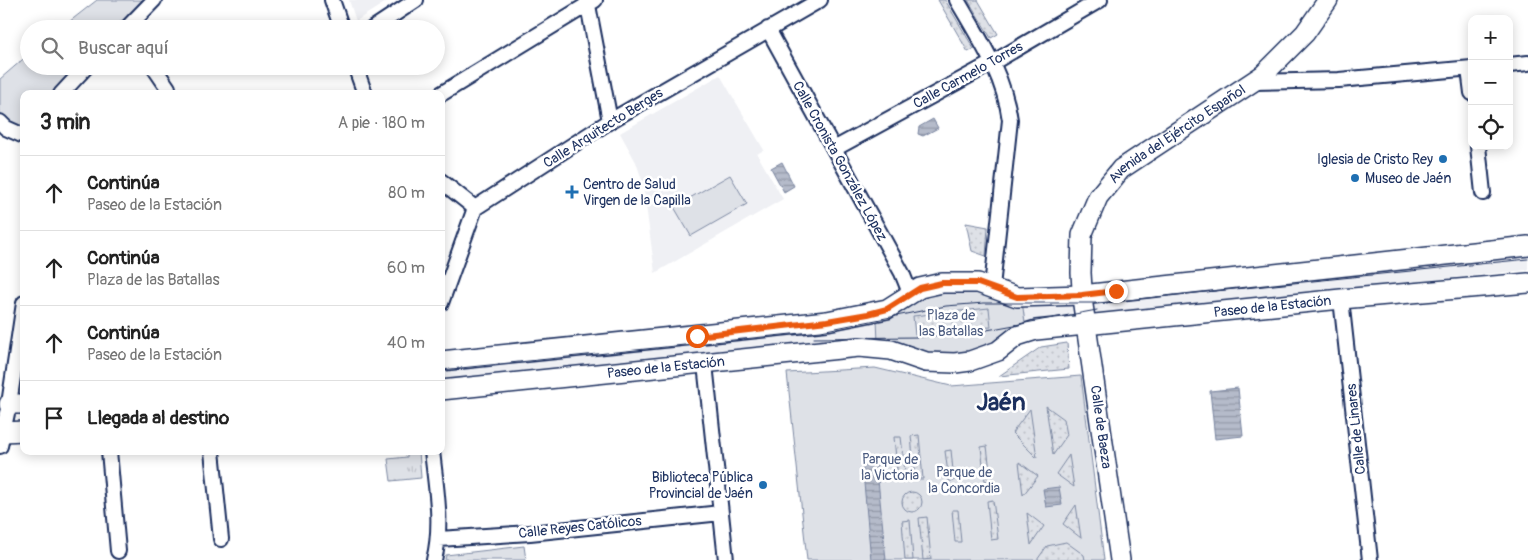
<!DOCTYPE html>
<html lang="es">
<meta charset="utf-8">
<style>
:root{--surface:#fff;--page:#f2f2f2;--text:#222;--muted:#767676;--line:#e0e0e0}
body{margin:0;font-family:Pangolin,sans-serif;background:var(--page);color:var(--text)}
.controls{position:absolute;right:15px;top:15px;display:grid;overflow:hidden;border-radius:10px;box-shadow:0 2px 12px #0003}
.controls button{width:45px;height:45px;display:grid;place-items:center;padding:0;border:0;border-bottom:1px solid var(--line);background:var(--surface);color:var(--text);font:25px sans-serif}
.stop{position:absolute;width:15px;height:15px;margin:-11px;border:4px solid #ea580c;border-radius:50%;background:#fff}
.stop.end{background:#ea580c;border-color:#fff;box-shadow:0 1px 5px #0008}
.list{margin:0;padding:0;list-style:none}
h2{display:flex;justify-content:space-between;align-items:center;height:65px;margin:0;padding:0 20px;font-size:21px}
h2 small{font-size:16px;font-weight:400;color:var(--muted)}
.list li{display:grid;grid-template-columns:32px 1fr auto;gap:15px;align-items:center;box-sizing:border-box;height:75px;padding:0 20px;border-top:1px solid var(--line)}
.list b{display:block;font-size:19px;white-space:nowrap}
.list p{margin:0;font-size:16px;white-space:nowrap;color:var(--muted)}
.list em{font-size:16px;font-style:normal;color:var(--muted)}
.icon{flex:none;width:28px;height:28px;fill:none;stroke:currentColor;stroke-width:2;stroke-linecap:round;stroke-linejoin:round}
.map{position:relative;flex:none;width:1528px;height:560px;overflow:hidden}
.search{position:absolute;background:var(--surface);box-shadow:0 2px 12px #0003;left:20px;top:20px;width:425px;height:55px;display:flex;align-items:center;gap:12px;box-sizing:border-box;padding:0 18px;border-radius:28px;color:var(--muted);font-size:19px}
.panel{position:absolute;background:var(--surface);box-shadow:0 2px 12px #0003;left:20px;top:90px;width:425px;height:365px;border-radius:10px}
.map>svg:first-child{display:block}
.built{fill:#eff0f4}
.grass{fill:url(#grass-tufts);stroke:#7c88a2}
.park{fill:#dee1e7;stroke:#7c88a2}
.garden{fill:url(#garden-dots);stroke:#7c88a2}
.water{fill:url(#water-rules);stroke:#77839f}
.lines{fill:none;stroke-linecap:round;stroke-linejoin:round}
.street-casing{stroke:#1b2f5e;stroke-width:18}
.secondary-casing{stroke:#1b2f5e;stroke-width:22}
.street{stroke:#fff;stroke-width:14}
.secondary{stroke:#fff;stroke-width:19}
.tram{stroke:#1b2f5e;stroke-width:1}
.route{stroke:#ea580c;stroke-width:6}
.poi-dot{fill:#1f6fb2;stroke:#fff;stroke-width:2}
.labels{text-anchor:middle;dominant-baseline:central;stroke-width:5;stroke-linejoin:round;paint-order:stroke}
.street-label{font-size:14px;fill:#1b2f5e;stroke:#fff}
.poi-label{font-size:14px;fill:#1b2f5e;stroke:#fff;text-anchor:end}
.park-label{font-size:14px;fill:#4c5c80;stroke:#fff}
.town-label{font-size:24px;font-weight:bold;fill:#1b2f5e;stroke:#fff}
</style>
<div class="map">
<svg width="1528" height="560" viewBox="0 0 1528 560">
<defs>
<pattern id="grass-tufts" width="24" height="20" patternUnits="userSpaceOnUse" patternTransform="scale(1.25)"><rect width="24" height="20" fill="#dee1e7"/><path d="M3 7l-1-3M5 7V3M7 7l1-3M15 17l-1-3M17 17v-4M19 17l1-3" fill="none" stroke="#bec1c9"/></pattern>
<pattern id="garden-dots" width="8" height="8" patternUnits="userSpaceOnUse" patternTransform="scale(1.25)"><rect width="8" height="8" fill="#dee1e7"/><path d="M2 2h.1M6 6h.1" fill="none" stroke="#bec1c9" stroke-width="1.8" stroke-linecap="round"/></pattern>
<pattern id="water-rules" width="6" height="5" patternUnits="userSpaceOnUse" patternTransform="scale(1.25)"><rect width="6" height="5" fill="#b5bbca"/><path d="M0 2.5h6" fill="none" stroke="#9298a7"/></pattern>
</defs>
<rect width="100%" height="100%" fill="#fff"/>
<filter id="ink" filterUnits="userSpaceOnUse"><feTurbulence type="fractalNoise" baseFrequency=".02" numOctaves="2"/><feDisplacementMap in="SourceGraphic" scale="10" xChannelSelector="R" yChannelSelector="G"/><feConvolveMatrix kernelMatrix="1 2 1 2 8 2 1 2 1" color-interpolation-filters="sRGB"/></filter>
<g filter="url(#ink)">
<!-- built -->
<path class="built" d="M349,0H389L356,21Z
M720,75L764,150L757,154L783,199L655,273L643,183L636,162L620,133Z
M1528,252V270L1114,313L1026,325L441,381V365Z"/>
<!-- grass -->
<path class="grass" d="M407,451H419L421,478L391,481L388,459L407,457Z"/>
<!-- park -->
<path class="park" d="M97,0H147L118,29H60Z
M29,54V66H79L60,85L56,94H24V133L0,117V79Z
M730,175L747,204L691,236L674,207Z
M963,289L1004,298L1023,308L1025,323C1006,341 970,359 943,356C922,354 899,346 878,342L877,320L923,294Z
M875,368L951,386L1081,376L1104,560H807L787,373Z
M524,546L526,560H445L446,555Z"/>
<!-- garden -->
<path class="garden" d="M938,0H945L974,49L968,52Z
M968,0H978L998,34L991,38Z
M966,223L988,227L986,256L972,251Z
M989,308L991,327L915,335L913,316Z
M1067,343L1069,369L999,376L1041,347Z
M1046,406L1064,419L1067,435L1053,455Z
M1030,409L1037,458L1012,433Z
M919,435L923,479H915L911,436Z
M894,437H901L906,480L898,481Z
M987,446L991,480L985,481L981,447Z
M951,450L954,481H949L945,451Z
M1069,455L1074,487L1056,474Z
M1019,462L1038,476L1023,495Z
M902 502a10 10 0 1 1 20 0a10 10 0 1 1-20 0Z
M993,500L998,539L991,540L987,501Z
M1076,505L1081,538L1063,524Z
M952,510H958L961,542H955Z
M1027,513L1044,526L1031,545Z
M927,517L931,559L923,560L919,518Z
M910,520L913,560H905L902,521Z
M1066,542L1084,555L1085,560H1037L1047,546Z"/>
<!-- water -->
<path class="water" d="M933,119L938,128L923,136L918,134L919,127Z
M782,162L794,186L784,192L771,168Z
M1238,388L1243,436L1215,439L1210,391Z
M876,460L886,560H871L862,461Z
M1059,487L1062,505L1046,507L1043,489Z"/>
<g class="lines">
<defs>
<path id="street" d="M332,0L342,29
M587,0L610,121
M957,0C979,38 1004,75 1010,120L992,287
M126,29L154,0
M372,29L416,0
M768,29L902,273L910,293
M1509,65L1528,63
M153,66L168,88
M355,66L365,94
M1469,69L1472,93
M1253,82L1339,80L1472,68
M61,94L87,66
M441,94L595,0
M0,122L6,128L24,136
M1478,146L1483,193
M834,149L992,63L1100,0
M441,181L475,208
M1341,299L1370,560
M441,303L475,208L610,121L820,0
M705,364L726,560
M0,446L9,404L24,303
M109,451L118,551
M212,451L221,539
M432,451C436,488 443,524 434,560
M439,539L530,533L721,513"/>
<g id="secondary">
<path d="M441,361L827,321L887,309L920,288L942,283H978L1017,297L1082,295L1528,246"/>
<path id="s1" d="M441,390L859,347L891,350L926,362L955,363L970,361L998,351L1017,336L1036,330L1341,299L1528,283"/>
<path d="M9,404H24"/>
<path d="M4,432L24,431"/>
<path id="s2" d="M1120,560L1083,305L1081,273L1082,235L1098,197L1121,169L1263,75L1305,33L1328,0"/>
</g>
</defs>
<!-- street casing -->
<use href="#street" class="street-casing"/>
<!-- secondary casing -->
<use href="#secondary" class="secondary-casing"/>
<!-- street -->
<use href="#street" class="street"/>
<!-- secondary -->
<use href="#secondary" class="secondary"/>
<!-- tram -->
<path class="tram" d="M814,338L920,337L976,332L1097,310
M441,370L821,331L946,306L984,303H1098L1528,259"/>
</g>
</g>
<g class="lines" filter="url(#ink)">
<!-- route -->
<path class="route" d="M697,336L827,321L868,314L887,309L920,288L942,283H978L1017,297L1082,295L1116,291"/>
</g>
<!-- markers -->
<g class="poi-dot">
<circle cx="1443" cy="159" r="5"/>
<circle cx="1355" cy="178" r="5"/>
<path d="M569.5 184.5h5v5h5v5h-5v5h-5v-5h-5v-5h5z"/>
<circle cx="763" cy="485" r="5"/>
</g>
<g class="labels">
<!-- street labels -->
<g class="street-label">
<text transform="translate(968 75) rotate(-29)">Calle Carmelo Torres</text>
<text transform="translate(603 128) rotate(-32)">Calle Arquitecto Berges</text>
<text stroke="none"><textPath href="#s2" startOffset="471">Avenida del Ejército Español</textPath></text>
<text transform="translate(840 161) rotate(61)">Calle Cronista González López</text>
<text stroke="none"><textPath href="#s1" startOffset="845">Paseo de la Estación</textPath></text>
<text stroke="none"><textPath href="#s1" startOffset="226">Paseo de la Estación</textPath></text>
<text transform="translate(1101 427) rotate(82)">Calle de Baeza</text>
<text transform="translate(1356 429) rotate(-96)">Calle de Linares</text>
<text transform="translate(580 527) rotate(-6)">Calle Reyes Católicos</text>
</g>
<!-- poi labels -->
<g class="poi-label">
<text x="1433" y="159">Iglesia de Cristo Rey</text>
<text x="1365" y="178" text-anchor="start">Museo de Jaén</text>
<text x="583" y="184" text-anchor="start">Centro de Salud<tspan x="583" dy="16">Virgen de la Capilla</tspan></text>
<text x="753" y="477">Biblioteca Pública<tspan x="753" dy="16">Provincial de Jaén</tspan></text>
</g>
<!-- park labels -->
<g class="park-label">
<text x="951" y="315">Plaza de<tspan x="951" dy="16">las Batallas</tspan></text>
<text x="890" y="459">Parque de<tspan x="890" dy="16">la Victoria</tspan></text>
<text x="964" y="472">Parque de<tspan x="964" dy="16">la Concordia</tspan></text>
</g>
<!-- town labels -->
<g class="town-label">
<text x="1001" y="402">Jaén</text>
</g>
</g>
</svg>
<div class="controls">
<button>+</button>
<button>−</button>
<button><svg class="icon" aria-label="locate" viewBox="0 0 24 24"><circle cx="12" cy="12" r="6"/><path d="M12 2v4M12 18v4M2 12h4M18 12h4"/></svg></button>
</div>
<div class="stop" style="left:697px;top:336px"></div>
<div class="stop end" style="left:1116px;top:291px"></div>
<div class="search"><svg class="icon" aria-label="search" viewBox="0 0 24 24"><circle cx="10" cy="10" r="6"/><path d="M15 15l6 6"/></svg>Buscar aquí</div>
<section class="panel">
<h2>3 min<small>A pie · 180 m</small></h2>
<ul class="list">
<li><svg class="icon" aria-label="ahead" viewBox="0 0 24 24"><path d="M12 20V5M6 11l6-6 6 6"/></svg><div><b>Continúa</b><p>Paseo de la Estación</p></div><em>80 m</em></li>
<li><svg class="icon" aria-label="ahead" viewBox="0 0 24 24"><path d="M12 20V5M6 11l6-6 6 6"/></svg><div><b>Continúa</b><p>Plaza de las Batallas</p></div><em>60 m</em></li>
<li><svg class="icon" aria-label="ahead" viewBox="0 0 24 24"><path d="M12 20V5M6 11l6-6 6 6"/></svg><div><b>Continúa</b><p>Paseo de la Estación</p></div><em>40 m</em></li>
<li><svg class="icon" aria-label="arrive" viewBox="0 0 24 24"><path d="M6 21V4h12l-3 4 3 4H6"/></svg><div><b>Llegada al destino</b></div></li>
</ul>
</section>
</div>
